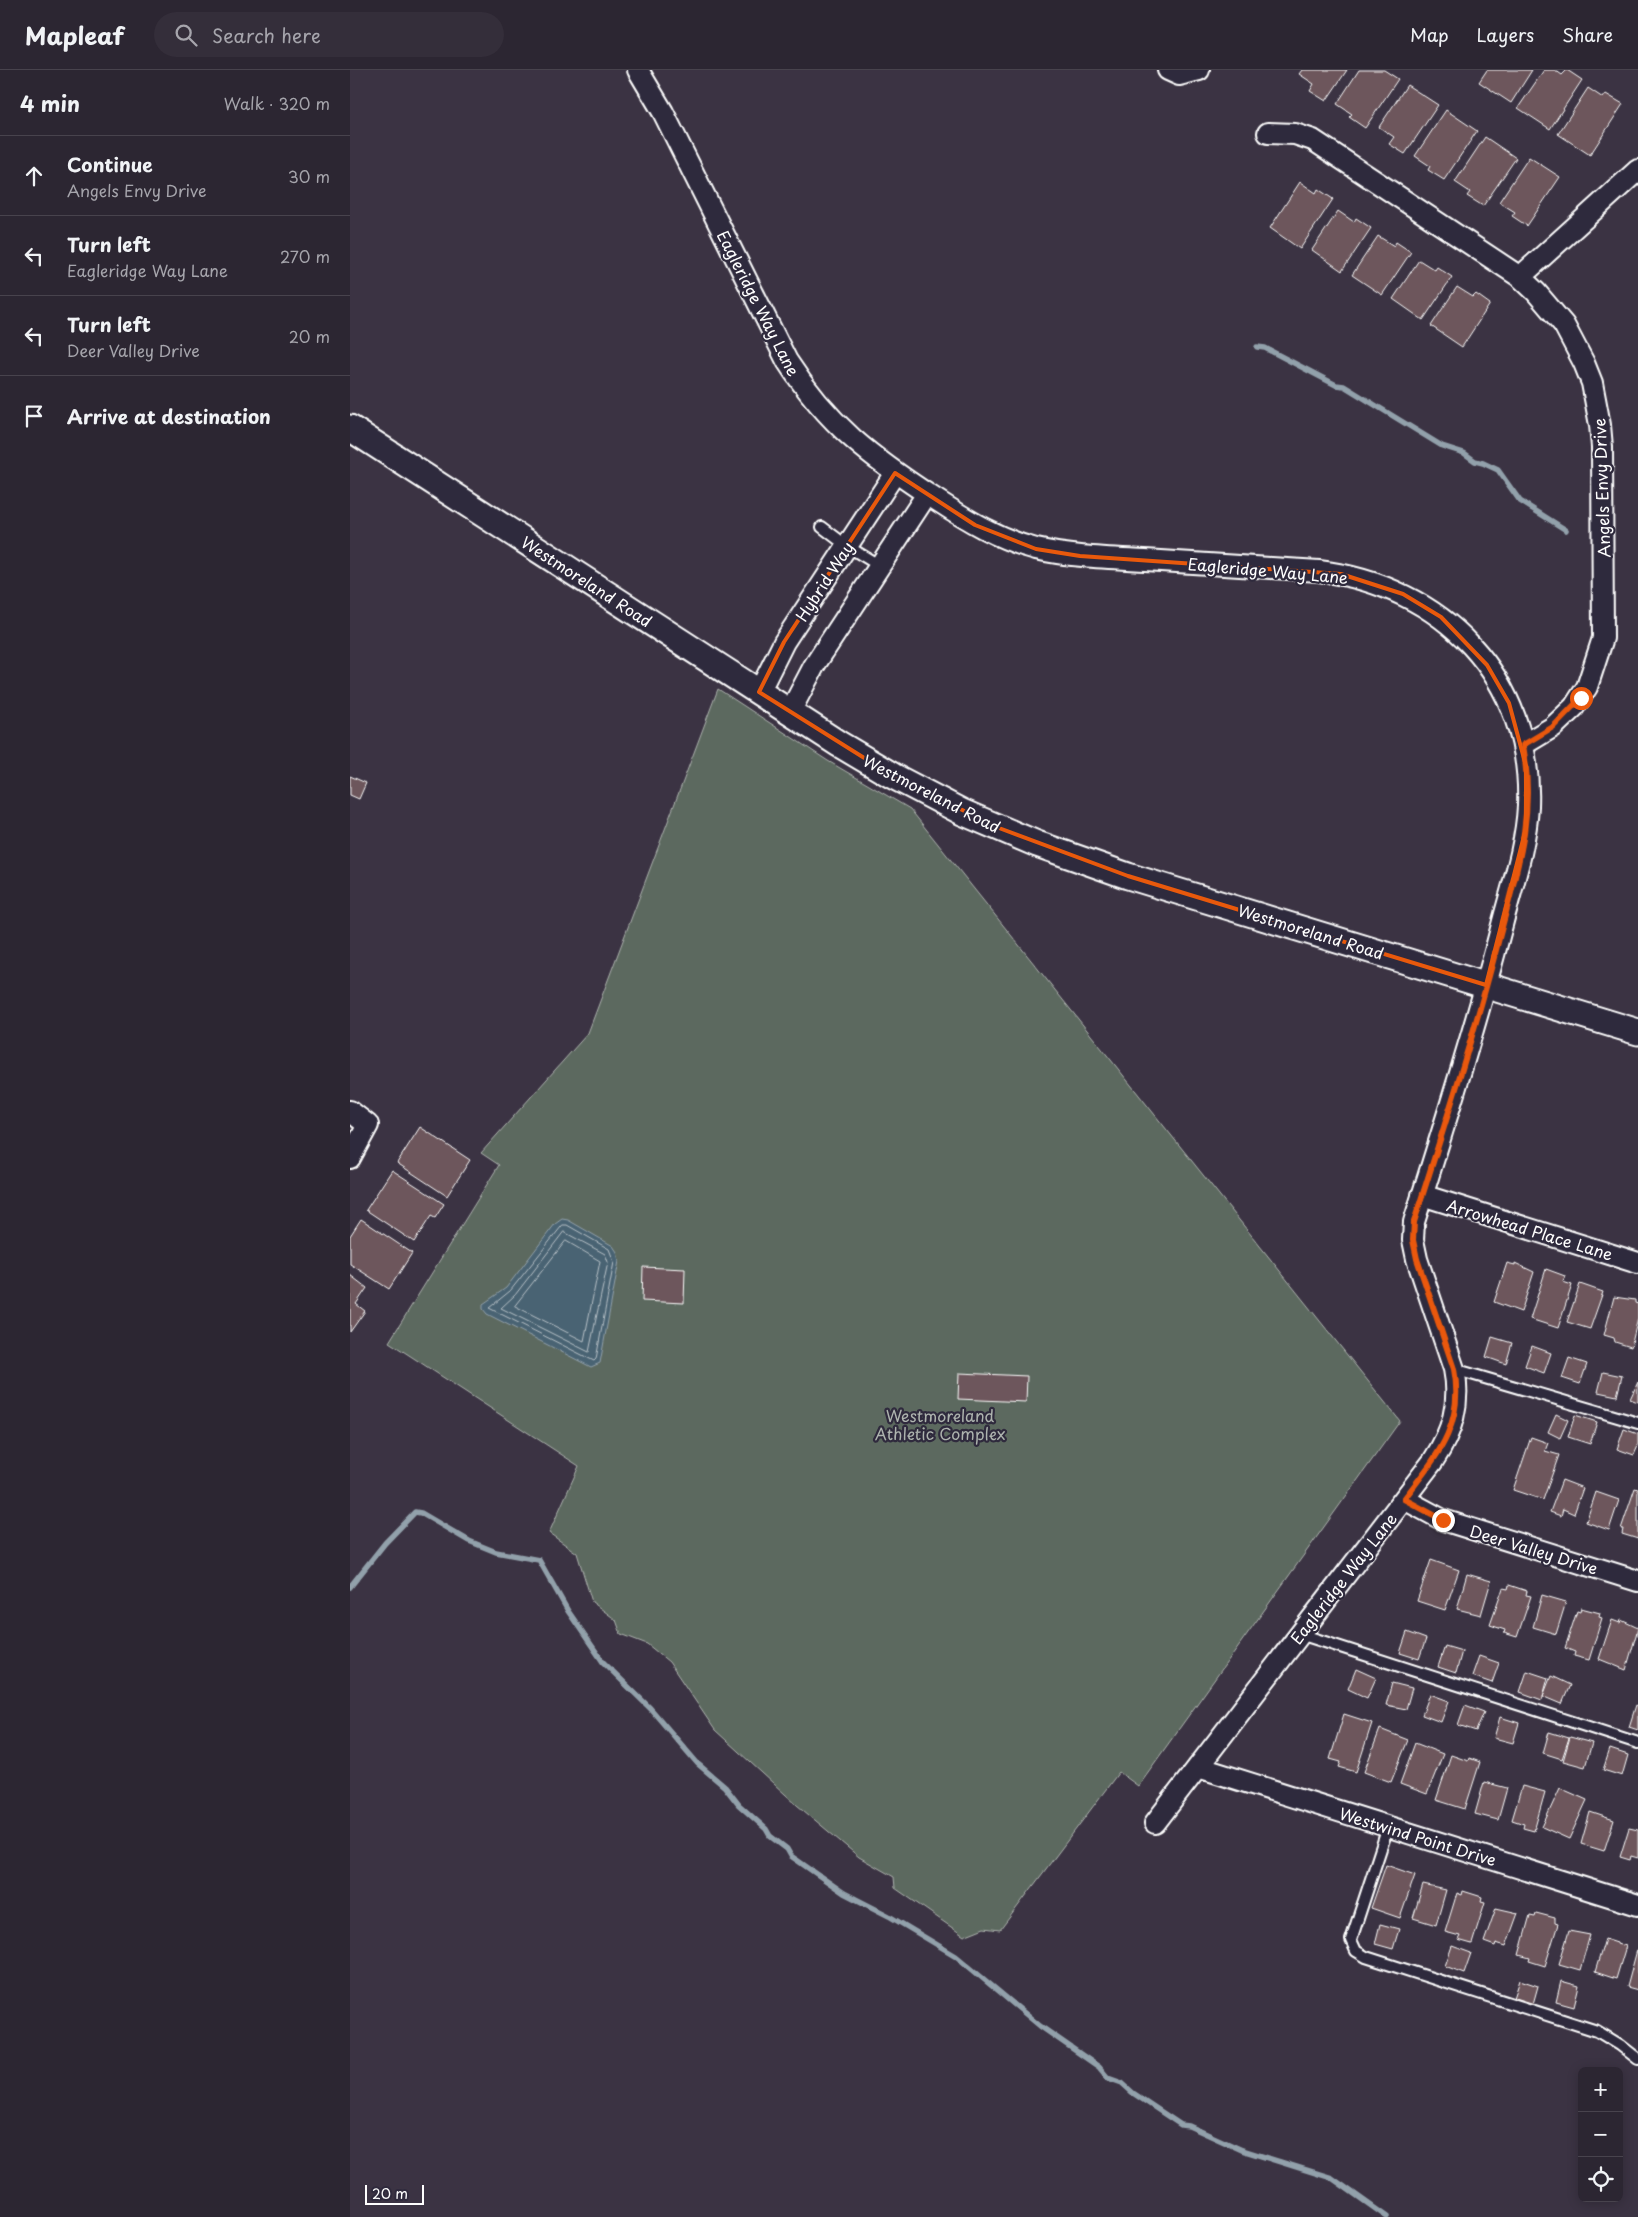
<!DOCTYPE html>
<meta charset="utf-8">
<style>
:root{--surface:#2c2632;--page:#342e3a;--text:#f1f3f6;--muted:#a6a5ac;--line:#48434d}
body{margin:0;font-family:"Playpen Sans",sans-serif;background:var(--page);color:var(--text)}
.controls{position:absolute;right:15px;bottom:15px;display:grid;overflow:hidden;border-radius:8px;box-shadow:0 2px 12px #0003}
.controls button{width:45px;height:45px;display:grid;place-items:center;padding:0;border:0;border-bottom:1px solid var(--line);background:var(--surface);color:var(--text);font:25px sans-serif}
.scale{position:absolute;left:15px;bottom:12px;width:59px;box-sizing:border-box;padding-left:5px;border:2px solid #fff;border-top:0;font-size:14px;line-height:18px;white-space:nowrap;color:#fff;-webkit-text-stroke:4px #2f2a3d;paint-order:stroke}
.stop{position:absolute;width:15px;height:15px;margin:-11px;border:4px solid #ea580c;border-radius:50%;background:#fff}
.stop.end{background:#ea580c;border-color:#fff;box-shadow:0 1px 5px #0008}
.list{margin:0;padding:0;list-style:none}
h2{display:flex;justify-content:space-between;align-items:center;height:65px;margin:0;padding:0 20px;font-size:21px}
h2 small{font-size:16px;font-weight:400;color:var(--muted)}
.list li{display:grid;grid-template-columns:32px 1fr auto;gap:15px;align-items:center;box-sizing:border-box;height:80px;padding:0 20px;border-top:1px solid var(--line)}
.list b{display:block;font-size:19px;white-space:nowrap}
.list p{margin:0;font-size:16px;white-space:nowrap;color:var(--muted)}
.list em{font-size:16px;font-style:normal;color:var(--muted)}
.icon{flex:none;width:28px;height:28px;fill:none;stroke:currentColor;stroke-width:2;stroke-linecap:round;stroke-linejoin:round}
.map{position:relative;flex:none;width:1288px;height:2147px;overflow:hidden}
header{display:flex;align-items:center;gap:30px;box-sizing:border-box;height:70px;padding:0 25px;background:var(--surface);border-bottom:1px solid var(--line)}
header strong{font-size:24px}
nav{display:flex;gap:28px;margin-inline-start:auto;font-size:18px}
.search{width:350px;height:45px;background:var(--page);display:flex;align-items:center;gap:12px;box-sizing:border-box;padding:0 18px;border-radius:28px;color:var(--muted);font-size:19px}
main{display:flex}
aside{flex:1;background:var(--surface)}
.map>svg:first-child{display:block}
.green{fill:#5c695f;stroke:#aeb4af}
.water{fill:#4a6373;stroke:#92a1ab}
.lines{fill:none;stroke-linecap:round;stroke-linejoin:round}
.shore{stroke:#b7c1c7;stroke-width:1}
.stream{stroke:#92a1ab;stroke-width:5.5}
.building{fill:#6d575b;stroke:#fff}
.service-casing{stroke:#fff;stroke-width:14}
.minor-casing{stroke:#fff;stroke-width:24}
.tertiary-casing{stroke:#fff;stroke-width:29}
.service{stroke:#2f2a3d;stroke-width:10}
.minor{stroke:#2f2a3d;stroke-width:20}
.tertiary{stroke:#2f2a3d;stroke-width:25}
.route{stroke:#ea580c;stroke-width:6}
.marked{fill:none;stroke:#e8590c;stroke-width:4;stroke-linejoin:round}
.labels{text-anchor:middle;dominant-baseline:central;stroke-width:4.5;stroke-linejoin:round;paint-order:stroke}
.street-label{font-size:16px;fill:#fff;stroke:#2f2a3d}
.park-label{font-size:16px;fill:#aeb4af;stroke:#2f2a3d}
</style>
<header>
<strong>Mapleaf</strong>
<div class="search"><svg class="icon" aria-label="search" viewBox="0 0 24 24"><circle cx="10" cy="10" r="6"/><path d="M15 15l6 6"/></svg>Search here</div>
<nav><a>Map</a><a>Layers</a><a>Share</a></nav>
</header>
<main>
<aside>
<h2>4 min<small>Walk · 320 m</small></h2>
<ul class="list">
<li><svg class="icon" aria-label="ahead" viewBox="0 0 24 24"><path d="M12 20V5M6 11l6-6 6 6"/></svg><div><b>Continue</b><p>Angels Envy Drive</p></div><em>30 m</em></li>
<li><svg class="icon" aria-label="left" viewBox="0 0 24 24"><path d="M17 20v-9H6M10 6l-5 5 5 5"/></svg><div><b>Turn left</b><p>Eagleridge Way Lane</p></div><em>270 m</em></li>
<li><svg class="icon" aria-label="left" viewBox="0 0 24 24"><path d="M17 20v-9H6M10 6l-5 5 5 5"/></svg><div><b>Turn left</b><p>Deer Valley Drive</p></div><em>20 m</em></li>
<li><svg class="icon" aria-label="arrive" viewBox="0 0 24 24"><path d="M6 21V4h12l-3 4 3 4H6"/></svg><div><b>Arrive at destination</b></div></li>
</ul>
</aside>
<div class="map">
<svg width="1288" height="2147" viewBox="0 0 1288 2147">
<rect width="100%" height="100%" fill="#3b3343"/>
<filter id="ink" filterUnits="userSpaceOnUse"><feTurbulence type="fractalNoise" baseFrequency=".02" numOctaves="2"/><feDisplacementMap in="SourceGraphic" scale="10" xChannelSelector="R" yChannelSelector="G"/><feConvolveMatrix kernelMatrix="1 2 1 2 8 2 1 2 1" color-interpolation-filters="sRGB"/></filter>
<g filter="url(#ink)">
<!-- green -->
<path class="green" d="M368,619L478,691L560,739L1050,1351L788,1716L769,1702L650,1860L634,1858L614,1866L545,1818L544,1807L509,1787L447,1735L365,1660L319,1592L297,1574L271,1564L266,1550L242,1532L227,1483L199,1463L229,1396L39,1272L149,1095L131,1083L238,963Z"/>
<!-- water -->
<path class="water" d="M212,1149L218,1150L263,1176L267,1182L269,1191L250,1293L241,1297L137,1244L133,1239V1234L156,1218L205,1154Z"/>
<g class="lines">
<!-- shore -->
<path class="shore" d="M213,1155H217L259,1179L264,1192L246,1289L244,1291L139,1238L160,1221Z
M214,1162L255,1184L258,1192L239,1282L151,1238L165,1225Z
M216,1171L250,1191L234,1271L165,1236Z"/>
<!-- stream -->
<path class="stream" d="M907,277L915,278L986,315L994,316L1092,376L1114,383L1125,391L1133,393L1148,400L1170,431L1216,460
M0,1517L35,1473L65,1442L71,1443L119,1471L146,1482L189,1490L218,1541L253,1592L300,1638L348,1694L375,1717L389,1735L416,1759L420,1766L437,1779L441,1786L494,1823L539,1846L606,1886L690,1956L749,1997L758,2008L772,2013L783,2023L831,2055L839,2056L892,2080L982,2108L1037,2147"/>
</g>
<!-- building -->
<path class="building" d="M952,0H997L976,31L960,21L964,14L949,4Z
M1009,0H1034L1048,9L1015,58L999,47L1002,44L987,34Z
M1137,0H1182L1161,33L1129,12Z
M1194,0H1205L1212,5L1217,0L1232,10L1200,59L1168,38Z
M1057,15L1088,35L1055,84L1039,74L1044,67L1029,57Z
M1238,18L1253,28L1256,24L1273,34L1240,85L1208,64Z
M1096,40L1127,61L1094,110L1078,100L1080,96L1065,86Z
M1135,67L1166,88L1133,136L1117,126L1120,122L1105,112Z
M1179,87L1210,107L1177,156L1162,146L1165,142L1149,132Z
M950,112L966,123L968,119L983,129L950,179L920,158Z
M988,141L1004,152L1006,148L1021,158L992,201L962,180Z
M1028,166L1044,176L1046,172L1061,182L1032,225L1002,205Z
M1069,190L1085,200L1087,197L1102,207L1073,250L1043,229Z
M1107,217L1123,227L1126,224L1140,234L1112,277L1081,256Z
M0,706L16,713L9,729L0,725Z
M70,1057L120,1090L97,1126L47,1093Z
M42,1100L94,1134L85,1148L81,1146L64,1172L16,1140Z
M11,1149L62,1183L39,1219L0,1194V1166Z
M1157,1193L1165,1195V1193L1184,1202L1171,1242L1144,1232Z
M293,1197L335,1199L334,1233L292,1231Z
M1196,1199L1215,1206L1213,1212L1222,1215L1208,1258L1180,1249Z
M0,1205L17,1218L6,1234L15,1241L0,1262Z
M1230,1214L1253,1222L1240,1259L1217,1252Z
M1264,1227L1285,1230V1233L1288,1234V1248L1281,1277L1265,1272L1264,1268L1254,1265Z
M1142,1267L1162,1273L1156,1294L1136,1287Z
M1182,1276L1201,1283L1194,1303L1175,1296Z
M1219,1288L1237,1294L1230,1314L1212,1308Z
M1253,1302L1272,1306L1267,1326L1248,1322Z
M609,1303L677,1306L676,1332L608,1329Z
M1288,1312V1332L1280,1329Z
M1206,1344L1218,1350L1210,1368L1198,1362Z
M1225,1345L1247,1352L1240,1374L1218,1367Z
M1274,1359L1288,1364V1376L1284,1385L1267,1379Z
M1181,1367L1198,1373L1195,1381L1209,1385L1193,1430L1163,1420Z
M1212,1410L1233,1418L1224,1444L1213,1439L1211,1446L1200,1442Z
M1285,1418L1288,1419V1469L1272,1464L1273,1459H1271Z
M1246,1422L1269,1430L1259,1460L1236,1452Z
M1081,1490L1109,1500L1095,1540L1067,1531Z
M1117,1504L1141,1511L1131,1545L1107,1539Z
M1159,1515L1177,1521L1176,1525L1181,1526L1167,1567L1154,1563L1155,1560L1140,1555L1153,1518L1158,1519Z
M1192,1525L1216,1532L1206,1564L1183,1557Z
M1231,1538L1250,1543L1249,1547L1252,1548L1239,1590L1224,1586L1225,1582L1215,1578L1227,1541L1230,1542Z
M1262,1550L1270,1553L1271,1550L1288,1558L1276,1600L1249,1589Z
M1057,1562L1076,1569L1069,1589L1050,1583Z
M1095,1576L1112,1581L1106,1603L1088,1597Z
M1129,1586L1149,1593L1142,1613L1122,1606Z
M1006,1599L1026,1608L1017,1628L998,1619Z
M1177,1601L1198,1608L1192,1630L1170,1622Z
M1201,1606L1220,1615L1212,1634L1193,1626Z
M1042,1613L1062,1618L1056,1639L1036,1635Z
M1080,1624L1099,1631L1091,1652L1072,1645Z
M1115,1635L1134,1642L1126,1661L1108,1655Z
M1286,1635L1288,1636V1660L1279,1657Z
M994,1644L1022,1653L1006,1702L989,1697L991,1692L980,1689Z
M1150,1647L1169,1653L1163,1673L1144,1668Z
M1030,1659L1058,1670L1041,1712L1014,1702Z
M1199,1662L1219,1668L1212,1689L1193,1683Z
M1220,1667L1242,1673L1235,1697L1213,1691Z
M1065,1673L1093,1684L1077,1724L1050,1714Z
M1260,1679L1278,1685L1272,1706L1253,1700Z
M1101,1685L1118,1691L1119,1688L1130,1692L1115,1739L1086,1730Z
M1134,1712L1157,1718L1148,1750L1125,1744Z
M1172,1716L1195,1722L1184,1761L1173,1758L1174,1754L1162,1750Z
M1210,1718L1237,1730L1219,1769L1192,1757Z
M1240,1742L1264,1750L1254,1781L1231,1774Z
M1279,1758L1288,1760V1788L1281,1786L1280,1790L1270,1787Z
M1036,1795L1065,1805L1050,1848L1021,1838Z
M1073,1815L1096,1820L1086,1855L1063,1848Z
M1113,1821L1132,1827L1131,1831L1135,1832L1122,1874L1108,1870L1110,1866L1095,1862L1107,1823L1112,1825Z
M1146,1838L1168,1843L1156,1876L1146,1873L1145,1876L1134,1872Z
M1186,1843L1205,1848V1853L1208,1854L1195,1896L1179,1891L1180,1888L1169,1885L1180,1845L1185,1846Z
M1030,1854L1049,1859L1043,1879L1025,1874Z
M1219,1861L1240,1865L1230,1900L1209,1894Z
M1255,1869L1276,1876L1266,1909L1245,1902Z
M1102,1876L1121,1883L1114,1903L1095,1896Z
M1287,1880H1288V1920L1277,1917Z
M1170,1910L1188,1916L1183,1934L1164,1928Z
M1211,1911L1229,1916L1224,1937L1206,1932Z"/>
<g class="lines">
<defs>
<path id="service" d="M472,457L497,476L530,496
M1104,1299L1288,1353
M950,1564L1288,1673
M1038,1757L1001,1870L1006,1881L1016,1887L1247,1961L1270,1975L1288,1989"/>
<path id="minor" d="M288,0L313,42L437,291C478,355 522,388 585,429C617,450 648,469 686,479C721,487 759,488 795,490C853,494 911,497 969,501C1093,516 1183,608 1178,736C1176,776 1162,816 1152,855C1126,955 1095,1053 1064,1152L1063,1170L1067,1189L1104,1299C1111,1334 1102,1362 1083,1391L805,1753
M818,0L829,5L849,0
M918,63L945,64L963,70L1170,207L1186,222L1214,255L1234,293L1242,313L1250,355L1252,377L1253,568L1237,617L1224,637L1203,657L1173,675
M1170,207L1288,100
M409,622L434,572L545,403
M440,642L464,596L577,424
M0,1041L18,1055L0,1088
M1072,1125L1288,1193
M1054,1429L1093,1450L1288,1511
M848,1697L1288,1835"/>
<path id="tertiary" d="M0,358L489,674L543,706L612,742L687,774L778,806L1288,962"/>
</defs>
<!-- service casing -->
<use href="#service" class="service-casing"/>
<!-- minor casing -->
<use href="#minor" class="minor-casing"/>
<!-- tertiary casing -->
<use href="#tertiary" class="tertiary-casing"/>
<!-- service -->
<use href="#service" class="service"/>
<!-- minor -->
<use href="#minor" class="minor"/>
<!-- tertiary -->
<use href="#tertiary" class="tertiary"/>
</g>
</g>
<g class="lines" filter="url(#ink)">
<!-- route -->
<path class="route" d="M1093,1450L1054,1429C1086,1387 1115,1356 1104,1299L1067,1189L1063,1170L1064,1152C1093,1060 1123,968 1147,876C1165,805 1186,750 1173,675L1203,657L1231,628"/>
</g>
<!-- marked area -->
<path class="marked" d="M545,403L625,455L686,479L730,486L991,504L1053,524L1091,547L1137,595L1159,633L1176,696V758L1136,915L778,806L649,758L543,706L409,622L434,572Z"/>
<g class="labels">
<!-- street labels -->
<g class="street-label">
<text transform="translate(409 233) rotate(63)">Eagleridge Way Lane</text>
<text transform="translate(1251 418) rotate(-92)">Angels Envy Drive</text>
<text transform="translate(918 500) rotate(5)">Eagleridge Way Lane</text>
<text transform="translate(237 511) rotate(33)">Westmoreland Road</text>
<text transform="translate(474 511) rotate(-57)">Hybrid Way</text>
<text transform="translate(582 723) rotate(27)">Westmoreland Road</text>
<text transform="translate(961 861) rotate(17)">Westmoreland Road</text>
<text transform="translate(1180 1159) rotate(17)">Arrowhead Place Lane</text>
<text transform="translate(1184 1479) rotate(17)">Deer Valley Drive</text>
<text transform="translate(993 1508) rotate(-52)">Eagleridge Way Lane</text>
<text transform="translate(1068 1766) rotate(17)">Westwind Point Drive</text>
</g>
<!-- park labels -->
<g class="park-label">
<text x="590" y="1345">Westmoreland<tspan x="590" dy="18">Athletic Complex</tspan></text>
</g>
</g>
</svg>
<div class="controls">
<button>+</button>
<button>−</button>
<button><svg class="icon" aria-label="locate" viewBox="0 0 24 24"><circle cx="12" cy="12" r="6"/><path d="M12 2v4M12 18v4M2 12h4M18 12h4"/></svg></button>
</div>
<div class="scale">20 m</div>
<div class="stop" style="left:1231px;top:628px"></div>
<div class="stop end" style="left:1093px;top:1450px"></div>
</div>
</main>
